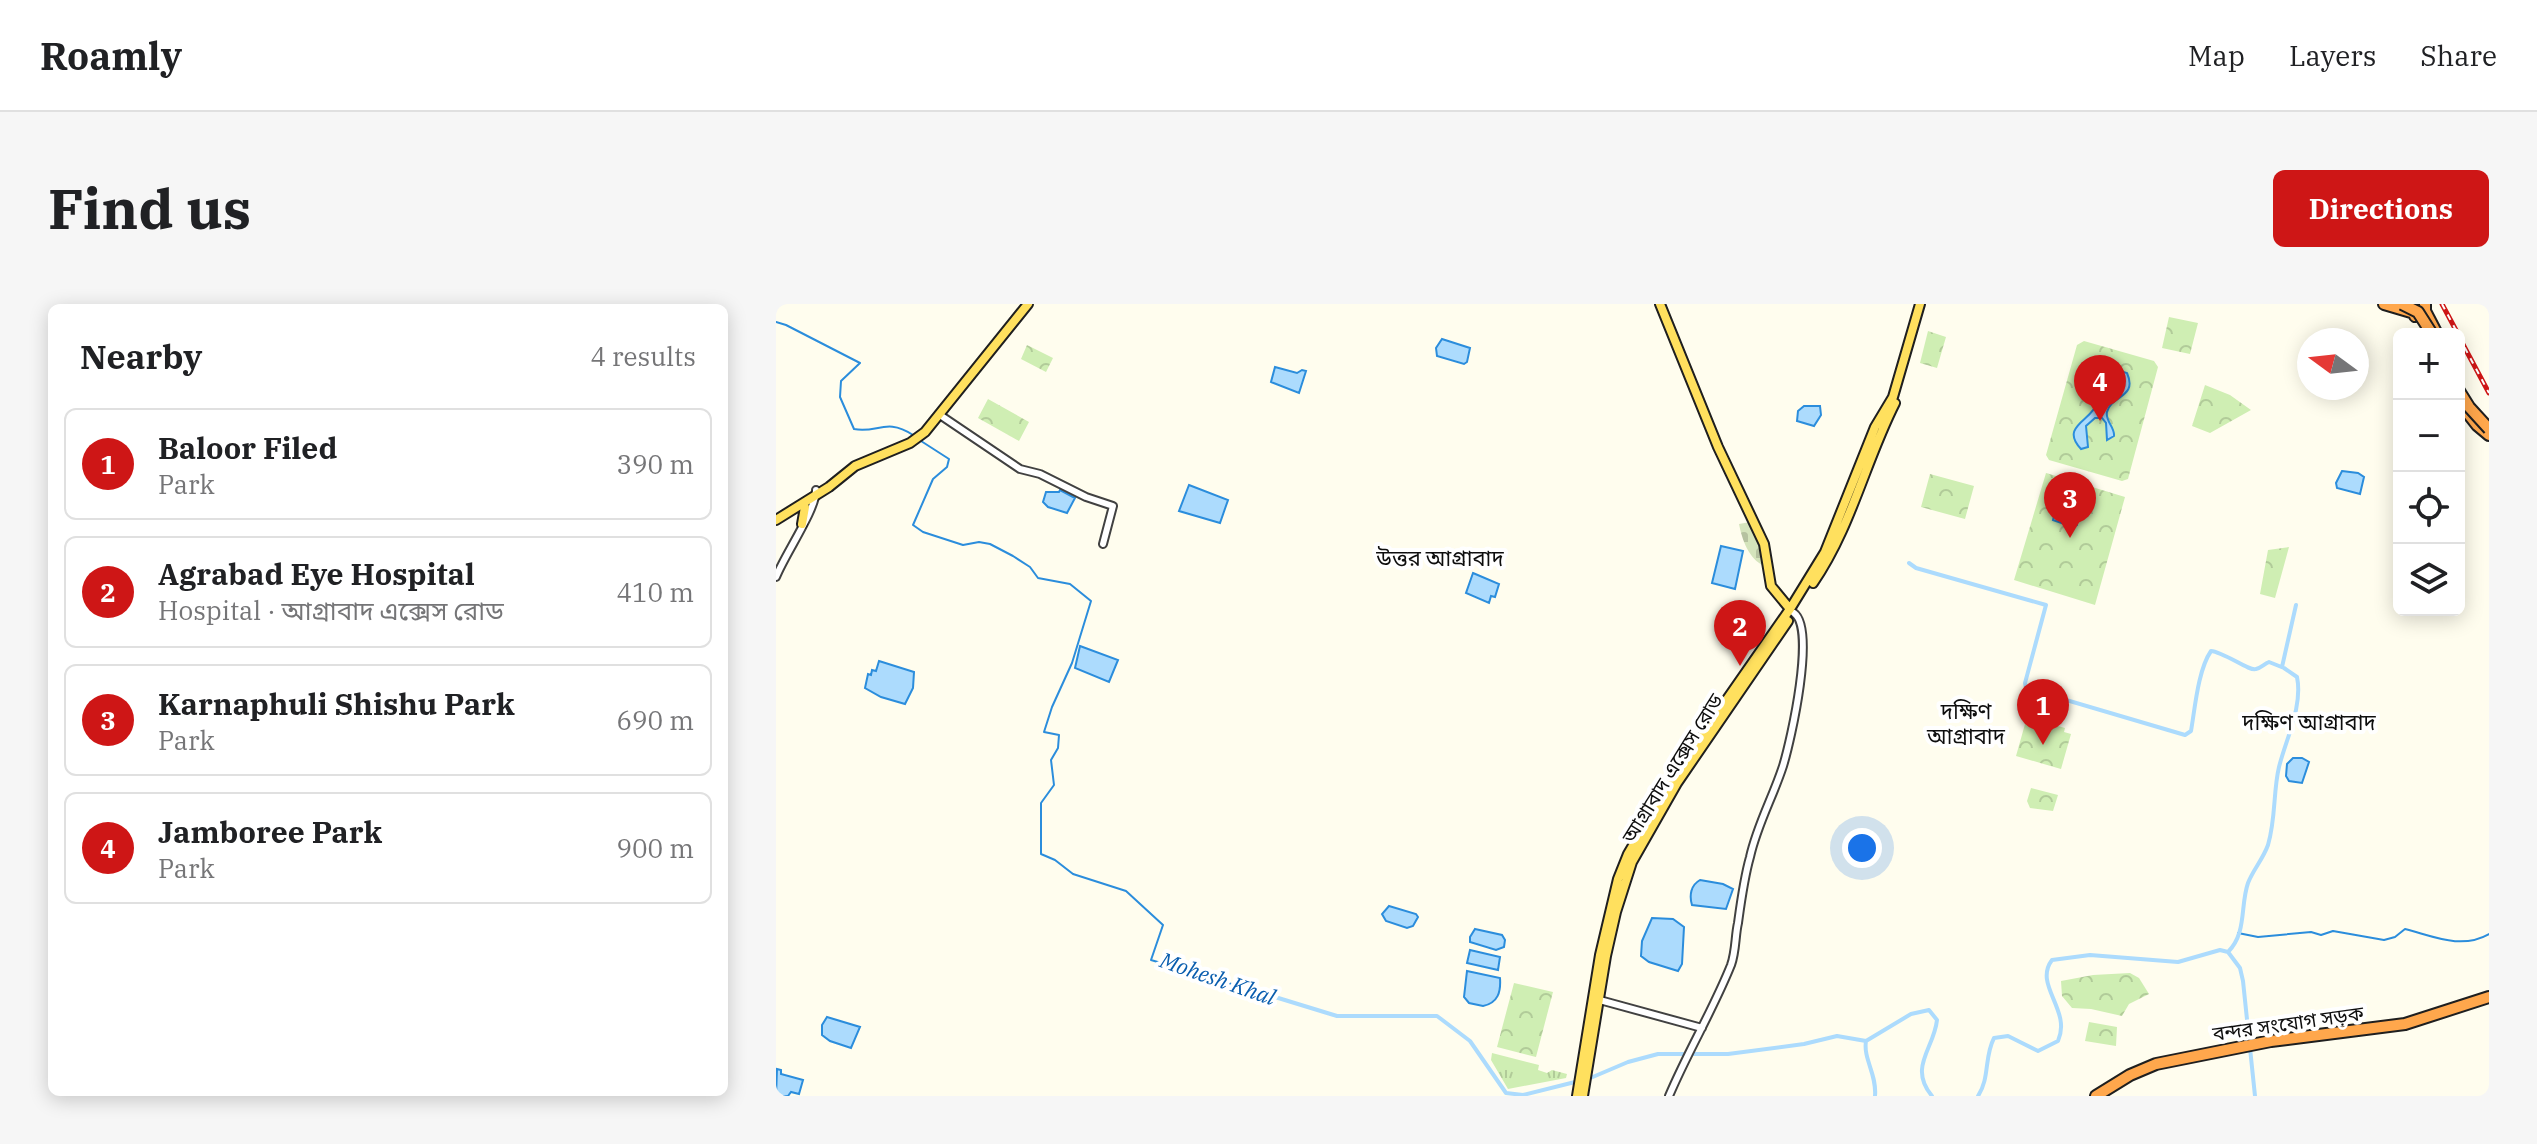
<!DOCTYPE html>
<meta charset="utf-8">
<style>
:root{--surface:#fff;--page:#f6f6f6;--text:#202124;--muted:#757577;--line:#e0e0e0;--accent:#ce1616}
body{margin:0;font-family:"IBM Plex Serif","Noto Sans Bengali",serif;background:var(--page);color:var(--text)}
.controls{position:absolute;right:24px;top:24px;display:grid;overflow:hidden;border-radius:12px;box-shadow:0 4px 20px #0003}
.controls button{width:72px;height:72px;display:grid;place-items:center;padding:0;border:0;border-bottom:2px solid var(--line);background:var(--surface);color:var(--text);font:40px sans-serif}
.compass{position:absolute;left:1521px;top:24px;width:72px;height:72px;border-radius:50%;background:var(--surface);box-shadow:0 4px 20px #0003;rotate:285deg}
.you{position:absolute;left:1086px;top:544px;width:28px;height:28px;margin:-20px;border:6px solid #fff;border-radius:50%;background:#1a73e8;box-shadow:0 0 0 12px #1a73e833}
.badge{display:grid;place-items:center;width:52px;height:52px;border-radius:50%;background:var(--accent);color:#fff;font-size:26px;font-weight:700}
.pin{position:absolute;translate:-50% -66px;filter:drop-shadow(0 2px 4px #0008)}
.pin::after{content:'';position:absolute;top:42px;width:28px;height:24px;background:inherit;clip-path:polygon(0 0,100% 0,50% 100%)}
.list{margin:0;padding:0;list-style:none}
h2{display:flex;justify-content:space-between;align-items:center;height:104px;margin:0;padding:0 32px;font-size:34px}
h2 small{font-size:26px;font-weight:400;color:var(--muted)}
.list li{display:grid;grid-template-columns:52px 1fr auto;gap:24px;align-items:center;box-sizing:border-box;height:112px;margin:0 16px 16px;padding:0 16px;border:2px solid var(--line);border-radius:12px}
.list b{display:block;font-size:30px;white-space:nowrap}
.list p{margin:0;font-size:26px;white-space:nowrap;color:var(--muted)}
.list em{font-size:26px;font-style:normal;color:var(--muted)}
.icon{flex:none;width:44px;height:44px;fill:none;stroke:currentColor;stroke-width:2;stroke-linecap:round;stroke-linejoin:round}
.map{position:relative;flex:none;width:1713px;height:792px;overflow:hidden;border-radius:12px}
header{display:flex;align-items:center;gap:48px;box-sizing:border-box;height:112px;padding:0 40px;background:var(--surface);border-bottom:2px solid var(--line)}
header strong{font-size:38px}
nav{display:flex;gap:44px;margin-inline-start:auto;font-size:28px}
.intro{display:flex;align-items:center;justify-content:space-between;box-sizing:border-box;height:192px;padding:0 48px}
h1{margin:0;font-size:56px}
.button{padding:20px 36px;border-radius:12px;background:var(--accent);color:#fff;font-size:28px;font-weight:700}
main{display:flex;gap:48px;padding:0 48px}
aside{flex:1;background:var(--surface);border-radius:12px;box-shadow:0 4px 20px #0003}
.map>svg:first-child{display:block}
.grass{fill:url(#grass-tufts)}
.cemetery{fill:url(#cemetery-stones)}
.park{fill:url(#park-crowns)}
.water{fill:#acdbfd;stroke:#2b8ddc;stroke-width:2}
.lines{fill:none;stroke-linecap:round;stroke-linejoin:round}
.stream{stroke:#2b8ddc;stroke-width:2}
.canal{stroke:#acdbfd;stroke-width:4}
.minor-casing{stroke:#414141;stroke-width:10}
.major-casing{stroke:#1f1f1f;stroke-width:12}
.highway-casing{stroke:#1f1f1f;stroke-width:14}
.minor{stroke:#fff;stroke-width:6}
.major{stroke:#ffe05e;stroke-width:8}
.highway{stroke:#ffa74c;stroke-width:10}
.rail-casing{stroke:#ce1616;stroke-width:5}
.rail{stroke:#fff;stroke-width:2;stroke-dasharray:6;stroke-linecap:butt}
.highway-bridge-casing{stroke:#1f1f1f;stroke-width:14;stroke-linecap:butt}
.highway-bridge{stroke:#ffa74c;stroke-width:10}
.labels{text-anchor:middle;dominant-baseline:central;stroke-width:8;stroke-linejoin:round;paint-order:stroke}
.street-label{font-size:20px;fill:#0e0e0e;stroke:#fff}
.neighbourhood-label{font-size:22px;fill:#0e0e0e;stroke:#fff}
.water-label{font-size:22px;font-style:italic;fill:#095dae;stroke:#fff}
</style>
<header>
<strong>Roamly</strong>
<nav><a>Map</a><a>Layers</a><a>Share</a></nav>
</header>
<div class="intro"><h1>Find us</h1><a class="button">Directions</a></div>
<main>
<aside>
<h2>Nearby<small>4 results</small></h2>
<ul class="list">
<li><span class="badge">1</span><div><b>Baloor Filed</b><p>Park</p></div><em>390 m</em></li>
<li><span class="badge">2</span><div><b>Agrabad Eye Hospital</b><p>Hospital · আগ্রাবাদ এক্সেস রোড</p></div><em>410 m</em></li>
<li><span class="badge">3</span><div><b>Karnaphuli Shishu Park</b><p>Park</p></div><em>690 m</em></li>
<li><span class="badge">4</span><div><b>Jamboree Park</b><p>Park</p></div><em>900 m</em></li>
</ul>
</aside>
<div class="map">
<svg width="1713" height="792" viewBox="0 0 1713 792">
<defs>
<pattern id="grass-tufts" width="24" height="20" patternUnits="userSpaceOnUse" patternTransform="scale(2)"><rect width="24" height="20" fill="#cfeeb3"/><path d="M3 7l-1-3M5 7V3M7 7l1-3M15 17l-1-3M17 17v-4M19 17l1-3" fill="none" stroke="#b1cb99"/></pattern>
<pattern id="cemetery-stones" width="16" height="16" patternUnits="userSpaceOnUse" patternTransform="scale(2)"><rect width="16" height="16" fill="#d5e4bc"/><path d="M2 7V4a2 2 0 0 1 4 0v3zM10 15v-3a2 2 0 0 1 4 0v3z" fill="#b6c2a0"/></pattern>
<pattern id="park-crowns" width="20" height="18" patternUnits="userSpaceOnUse" patternTransform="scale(2)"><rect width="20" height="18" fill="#cfeeb3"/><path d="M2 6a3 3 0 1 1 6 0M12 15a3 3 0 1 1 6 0" fill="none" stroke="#b1cb99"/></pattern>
</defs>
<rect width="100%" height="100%" fill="#fffdee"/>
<!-- grass -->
<path class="grass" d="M716,749L763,761L762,766L771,769L776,766L791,770L790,774L732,785L715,756Z"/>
<!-- cemetery -->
<path class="cemetery" d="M974,218L985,243L988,262C973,255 966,236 963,220Z"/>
<!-- park -->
<path class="park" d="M1393,13L1422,19L1414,50L1386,44Z
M1152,27L1170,33L1161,64L1144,59Z
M1308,37L1378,57L1382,63L1352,175L1346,177L1273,156L1270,151L1301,41Z
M251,41L277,54L270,68L245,55Z
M1429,81L1454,91L1475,106L1434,129L1416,122Z
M212,95L253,118L243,137L202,114Z
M1270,169L1349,193L1319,301L1238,276Z
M1154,170L1198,182L1189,215L1145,203Z
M1513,243L1499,294L1484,290L1492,246Z
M1251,413L1289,424L1288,428L1295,430L1285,465L1240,452Z
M1255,484L1282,491L1277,507L1254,504L1251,497Z
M1354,669L1363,674L1373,690L1353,700L1346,712L1315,705L1296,704L1286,692L1285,677L1317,671Z
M738,679L777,688L760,753L721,743Z
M1313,718L1341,723L1340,742L1309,737Z"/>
<!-- water -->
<path class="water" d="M666,35L694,44L691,58L688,60L661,52L660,44Z
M499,63L521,69L526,66L530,67L523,89L495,78Z
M1344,67L1351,69C1362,94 1335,91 1331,108C1329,117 1339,123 1338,132L1331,136L1330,119L1326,114H1319L1310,122L1312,143L1305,145C1283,122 1317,116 1321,99L1313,86V75L1320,73C1324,83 1318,96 1333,96L1343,89L1340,72Z
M1028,102H1044L1045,111L1038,122L1021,117L1022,107Z
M1566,167L1582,169L1588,173L1584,190L1561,184L1560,179Z
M413,181L452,196L444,219L403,207Z
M1288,181H1293L1294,186L1304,181L1308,182L1299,195L1297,204L1300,208L1307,210L1310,195L1313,196L1308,213L1301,211V221L1297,223L1277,216L1280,203L1290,201L1294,193L1292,188L1287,186Z
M284,186L299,194L291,209L272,203L267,198L270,188H283Z
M945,242L967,247L959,285L936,279Z
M697,269L723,280L719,293L715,292L713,299L690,289Z
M304,342L342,356L333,378L299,364Z
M103,357L138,368L137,384L129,400L105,393L89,384L92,370L95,371L96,366L100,367Z
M1517,454H1526L1533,458L1526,479L1513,477L1510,472L1511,460Z
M924,576L947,580L957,585L950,605L916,601C913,591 915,581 924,576Z
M613,602L640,610L642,613L637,622L631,624L610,617L606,610Z
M876,614L897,615L908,623L906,660L902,667L873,658L865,652L866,637Z
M699,625L726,631L729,636L728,643L720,646L694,638V633Z
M694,646L724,653L722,666L691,659Z
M691,667L724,674C725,688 722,699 707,702L693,699L688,693Z
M51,713L84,723L75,744L54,737L46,731V721Z
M1,765L5,766V770L27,776L23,790L15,788L12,792H0Z"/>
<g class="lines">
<!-- stream -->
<path class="stream" d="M0,18L10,21L84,59L65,77L64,93L78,125C101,130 110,113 137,131
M145,137L173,155L171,163L157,175L137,221L147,228L187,241L203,238L214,240L237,252L254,263L262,274L294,280L315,297L296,359L276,403L268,428L283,431L282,444L275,456L278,481L265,499V550L279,556L297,570L350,587L387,621L375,656L499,693
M1462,629L1482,633L1535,628L1545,631L1557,627L1608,636L1619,633L1629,625C1657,632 1685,646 1713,630"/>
<!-- canal -->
<path class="canal" d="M1133,259L1140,264L1270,301L1249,379L1250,384
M1506,363L1520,301
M1256,386L1409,431L1415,427C1419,404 1422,366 1435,347C1448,348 1474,368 1480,365C1485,364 1488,360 1493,358L1508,364L1521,373C1527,402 1510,435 1503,463C1497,488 1500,514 1492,541C1487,555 1477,566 1472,579C1464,602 1471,629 1452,648
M499,693L561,712H661L694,737L730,789L747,791L803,777
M812,775L852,758L882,750H952L1028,740L1061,732L1090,737
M1099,792C1101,770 1087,755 1090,737L1135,710L1153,706L1161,716C1158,745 1132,763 1156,792
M1202,792C1214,774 1208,753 1218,734L1232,732L1262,747L1282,737C1296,706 1257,681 1276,656L1314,651L1402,658L1444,646L1452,648L1464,664L1467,677L1479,792"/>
<defs>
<path id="minor" d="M164,111L244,165L264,170L310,193L337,202L327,240
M0,273C9,250 40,206 40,186
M820,695L926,724
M893,792C912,747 937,706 955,661C960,647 959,632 962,619C965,597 968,574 974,553C981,521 997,493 1007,462C1015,436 1040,325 1018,309"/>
<path id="major" d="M884,0L942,143L988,240L995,282L1014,305
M26,200L29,203L26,220
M0,216L53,183L79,162L134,139L149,128L252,0
M1037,279C1075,224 1089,158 1119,99
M801,792L824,651L842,575L852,550L899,470L1014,305L1049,248L1099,123L1117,93L1144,0
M807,792L830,652L840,608L856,558L901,479L1012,317"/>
<path id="highway" d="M1608,0L1635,8
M1649,7L1661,30
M1639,12L1649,9V0
M1683,98L1701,121L1713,131
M1320,792L1354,771L1380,760L1495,737L1629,720L1713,693"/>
</defs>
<!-- minor casing -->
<use href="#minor" class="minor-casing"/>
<!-- major casing -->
<use href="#major" class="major-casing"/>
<!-- highway casing -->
<use href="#highway" class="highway-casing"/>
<!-- minor -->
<use href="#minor" class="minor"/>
<!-- major -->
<use href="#major" class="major"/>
<!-- highway -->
<use href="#highway" class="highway"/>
<defs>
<path id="rail" d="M1666,0L1682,30
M1683,33L1713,89"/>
</defs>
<!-- rail casing -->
<use href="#rail" class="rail-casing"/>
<!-- rail -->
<use href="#rail" class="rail"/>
<defs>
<path id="highway-bridge" d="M1626,0L1642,8L1656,30
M1683,87L1693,103L1713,125"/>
</defs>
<!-- highway-bridge casing -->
<use href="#highway-bridge" class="highway-bridge-casing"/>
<!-- highway-bridge -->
<use href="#highway-bridge" class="highway-bridge"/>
</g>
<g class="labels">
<!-- street labels -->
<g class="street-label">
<text transform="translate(896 464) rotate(-58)">আগ্রাবাদ এক্সেস রোড</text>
<text transform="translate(1512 719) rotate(-8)">বন্দর সংযোগ সড়ক</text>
</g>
<!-- neighbourhood labels -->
<g class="neighbourhood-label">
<text x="664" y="253">উত্তর আগ্রাবাদ</text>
<text x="1190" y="406">দক্ষিণ<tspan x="1190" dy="25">আগ্রাবাদ</tspan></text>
<text x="1533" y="417">দক্ষিণ আগ্রাবাদ</text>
</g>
<!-- water labels -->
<g class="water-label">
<text transform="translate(442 674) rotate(19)">Mohesh Khal</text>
</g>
</g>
</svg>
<div class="controls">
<button>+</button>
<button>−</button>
<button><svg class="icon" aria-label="locate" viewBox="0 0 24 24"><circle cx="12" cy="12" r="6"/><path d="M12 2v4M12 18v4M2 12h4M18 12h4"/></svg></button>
<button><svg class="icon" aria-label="layers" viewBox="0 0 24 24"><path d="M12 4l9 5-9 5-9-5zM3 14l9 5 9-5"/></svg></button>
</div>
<svg class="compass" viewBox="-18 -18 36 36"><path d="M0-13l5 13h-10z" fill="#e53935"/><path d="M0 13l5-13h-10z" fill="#757577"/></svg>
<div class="you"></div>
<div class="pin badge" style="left:1267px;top:441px">1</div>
<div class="pin badge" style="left:964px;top:362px">2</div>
<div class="pin badge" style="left:1294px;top:234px">3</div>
<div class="pin badge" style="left:1324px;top:117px">4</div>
</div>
</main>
